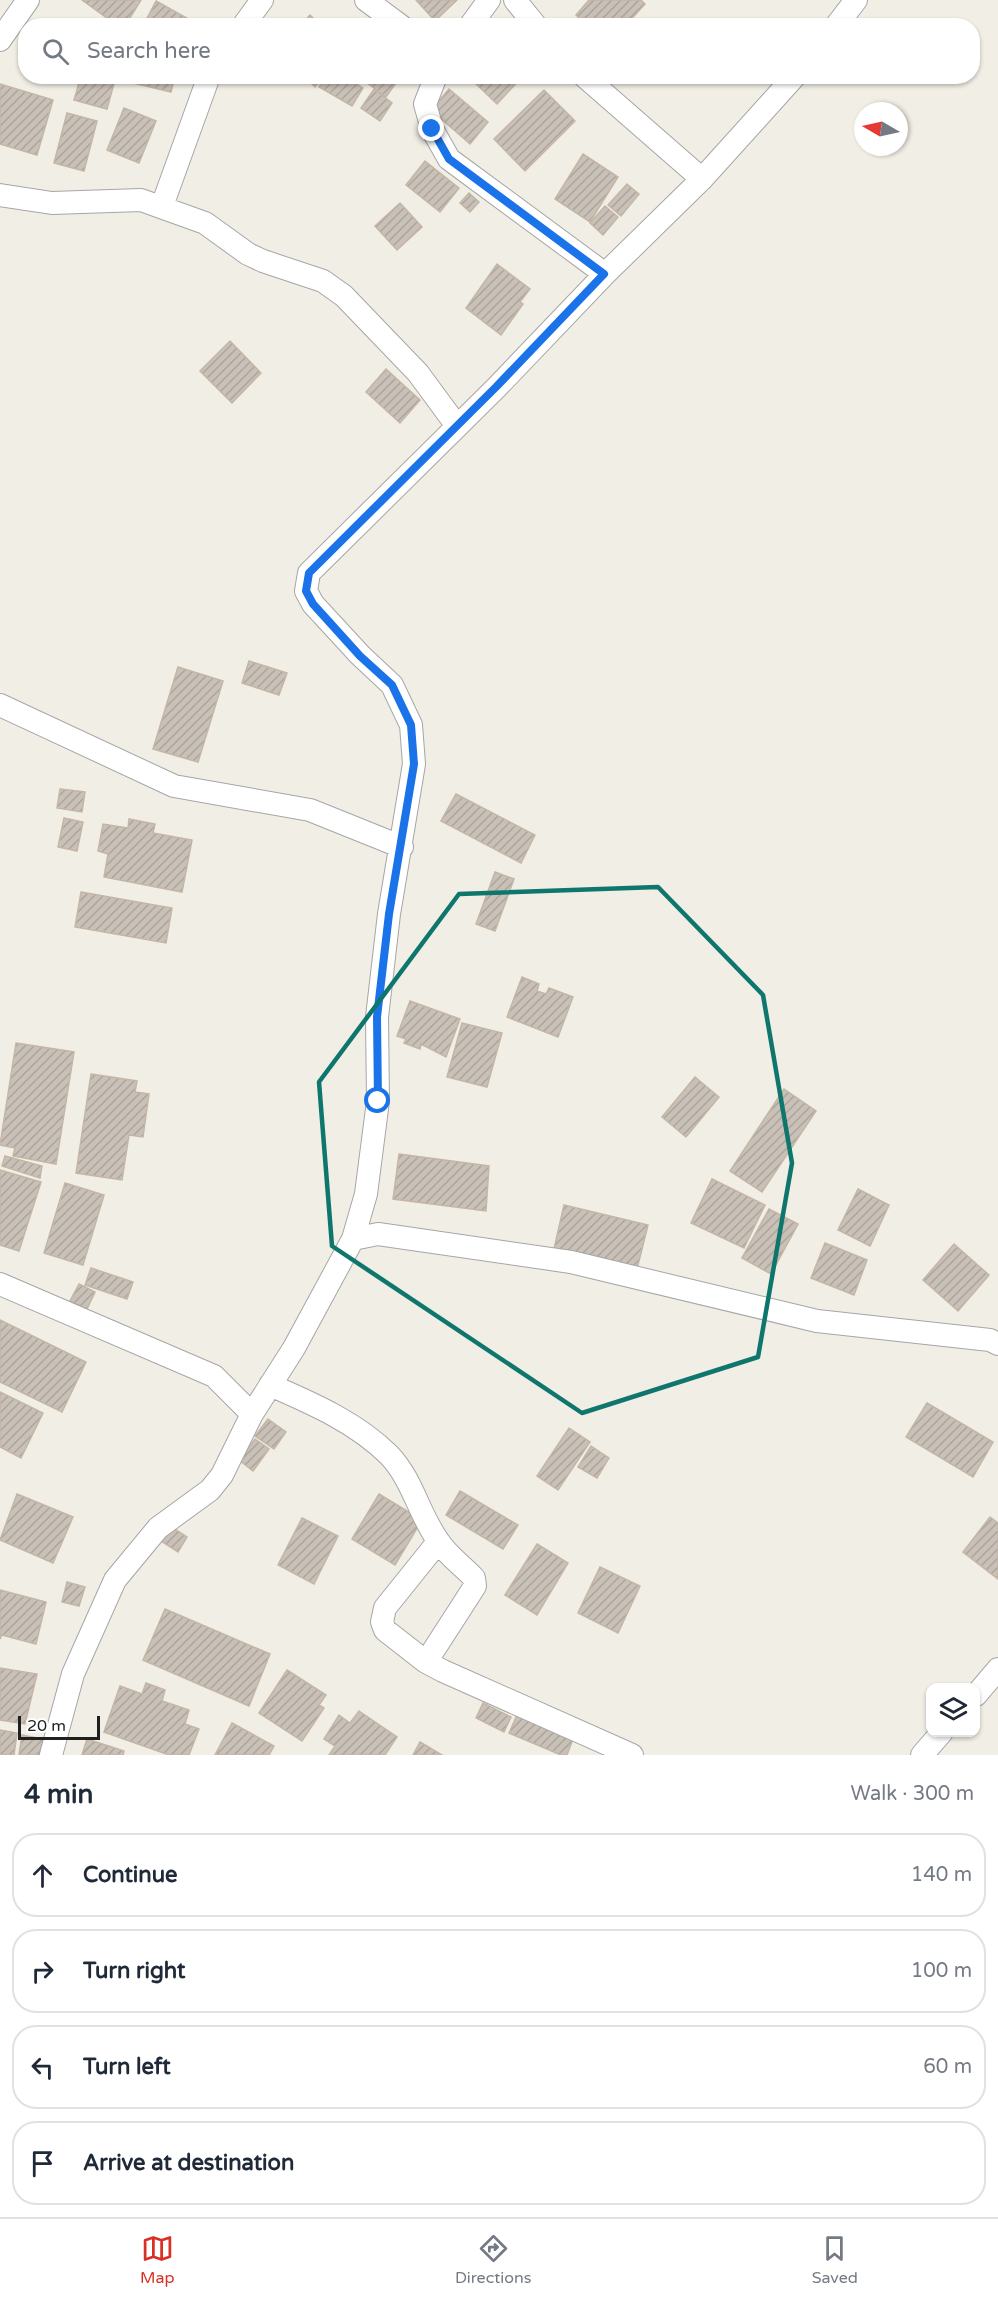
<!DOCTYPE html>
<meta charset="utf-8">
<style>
:root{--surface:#fff;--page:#f2f2f3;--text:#1f2937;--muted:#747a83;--line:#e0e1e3;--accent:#d93025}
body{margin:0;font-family:"Varela Round",sans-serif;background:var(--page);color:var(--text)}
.controls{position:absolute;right:18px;bottom:18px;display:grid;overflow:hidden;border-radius:12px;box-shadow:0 2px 4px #0004}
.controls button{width:54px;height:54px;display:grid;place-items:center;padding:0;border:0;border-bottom:2px solid var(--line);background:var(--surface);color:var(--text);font:30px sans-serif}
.compass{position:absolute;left:854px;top:102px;width:54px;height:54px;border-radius:50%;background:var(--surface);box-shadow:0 2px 4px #0004;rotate:279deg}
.scale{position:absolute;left:18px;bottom:15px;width:82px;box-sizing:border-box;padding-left:6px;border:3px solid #1f1f1f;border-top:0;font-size:16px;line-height:21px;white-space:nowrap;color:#1f1f1f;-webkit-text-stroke:4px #fff;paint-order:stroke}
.stop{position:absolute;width:18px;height:18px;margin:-14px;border:4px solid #1a73e8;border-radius:50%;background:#fff}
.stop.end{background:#1a73e8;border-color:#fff;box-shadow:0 2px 6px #0008}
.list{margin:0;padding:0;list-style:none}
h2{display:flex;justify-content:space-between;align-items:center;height:78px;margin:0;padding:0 24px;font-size:26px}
h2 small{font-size:20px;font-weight:400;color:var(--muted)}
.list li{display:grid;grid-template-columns:39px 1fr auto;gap:18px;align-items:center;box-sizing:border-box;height:84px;margin:0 12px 12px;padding:0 12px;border:2px solid var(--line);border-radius:24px}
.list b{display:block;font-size:22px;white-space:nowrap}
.list em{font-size:20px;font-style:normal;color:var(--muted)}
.icon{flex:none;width:33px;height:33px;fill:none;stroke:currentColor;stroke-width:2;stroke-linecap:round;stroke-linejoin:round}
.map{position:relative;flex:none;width:998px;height:1755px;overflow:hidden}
.search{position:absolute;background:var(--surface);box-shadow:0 2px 4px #0004;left:18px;right:18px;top:18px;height:66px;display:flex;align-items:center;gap:15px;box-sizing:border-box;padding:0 21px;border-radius:24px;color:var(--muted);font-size:22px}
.sheet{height:462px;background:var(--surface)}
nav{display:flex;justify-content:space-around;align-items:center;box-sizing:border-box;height:84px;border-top:2px solid var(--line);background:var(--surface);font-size:16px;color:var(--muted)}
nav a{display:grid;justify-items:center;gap:3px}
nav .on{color:var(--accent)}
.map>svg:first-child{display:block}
.building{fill:url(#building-hatch);stroke:#c4b6a5;stroke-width:1.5}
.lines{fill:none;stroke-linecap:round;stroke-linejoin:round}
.street-casing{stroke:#a6a6a6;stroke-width:24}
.street{stroke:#fff;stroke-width:22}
.route{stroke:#1a73e8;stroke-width:8}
.marked{fill:none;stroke:#0f766e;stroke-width:4.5;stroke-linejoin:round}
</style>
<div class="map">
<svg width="998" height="1755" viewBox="0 0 998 1755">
<defs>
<pattern id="building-hatch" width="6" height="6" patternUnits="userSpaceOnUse" patternTransform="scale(1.5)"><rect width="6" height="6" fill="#c9c1b7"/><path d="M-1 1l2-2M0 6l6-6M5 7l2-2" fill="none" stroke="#aca59d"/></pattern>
</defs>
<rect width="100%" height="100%" fill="#f1eee5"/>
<!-- building -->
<path class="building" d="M82,0H141L125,26H118Z
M416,0H457L435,21Z
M589,0H641L645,4L625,26H587L576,15Z
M156,1L201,26H143Z
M310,15L321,26H300Z
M81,76H116L107,109L74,100Z
M131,76H175L171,92L129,82Z
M304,76H324L315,87Z
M325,76H343L363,88L352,106L319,87Z
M358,76H401L386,97Z
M479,76H523L497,104L474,82Z
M0,84L53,100L37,155L0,144Z
M374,89L392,103L380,121L361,108Z
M449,89L488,122L470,144L431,110Z
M544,90L575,121L525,171L494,139Z
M124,108L156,121L139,163L107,150Z
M67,113L97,121L84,171L54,163Z
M583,154L618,177L590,222L555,199Z
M425,161L459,188L440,212L406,185Z
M627,184L639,194L621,216L608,205Z
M469,193L479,202L470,212L460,203Z
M400,203L422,227L397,250L375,226Z
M605,206L618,217L603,235L590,223Z
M497,264L530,289L520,302L523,304L501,335L466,308Z
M230,341L261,373L232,403L200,371Z
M386,369L420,400L400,423L366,392Z
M249,661L287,673L279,695L242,683Z
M178,667L223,681L198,762L153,749Z
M60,789L85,792L82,812L57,808Z
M456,794L535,835L521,863L441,821Z
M64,818L83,822L77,851L58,847Z
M129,819L155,824L153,833L192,840L182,892L104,877L108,854L98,851L103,824L128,828Z
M495,872L514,879L495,931L476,924Z
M81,892L172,908L166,943L75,927Z
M522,977L539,984L537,991L546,994L549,988L573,997L558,1037L507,1017Z
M410,1001L460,1019L446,1057L421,1044L420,1049L404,1043L406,1039L397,1036Z
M462,1023L502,1033L487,1087L447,1077Z
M16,1043L74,1052L56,1164L13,1156L15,1148L0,1145Z
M91,1074L137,1081L135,1092L149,1094L143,1137L129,1135L122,1180L76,1173Z
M695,1077L719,1097L686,1137L662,1117Z
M784,1089L816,1111L762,1192L730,1171Z
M399,1154L489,1166L486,1211L393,1199Z
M5,1156L42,1166L40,1178L2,1166Z
M0,1170L41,1182L19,1251L0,1245Z
M712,1179L765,1205L744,1248L691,1223Z
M65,1183L104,1195L83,1265L44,1253Z
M858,1189L889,1205L870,1246L838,1230Z
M564,1205L648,1225L637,1269L554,1249Z
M769,1209L798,1224L771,1274L742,1258Z
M825,1243L867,1260L854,1295L811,1278Z
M954,1244L989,1275L958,1311L923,1280Z
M91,1268L133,1282L127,1299L85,1285Z
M79,1284L95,1292L87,1309L70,1301Z
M0,1320L86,1362L62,1412L0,1382Z
M0,1392L43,1413L21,1458L0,1447Z
M927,1403L993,1442L973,1477L906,1437Z
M268,1419L286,1432L274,1449L255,1436Z
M569,1428L590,1442L558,1490L537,1476Z
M255,1439L269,1449L253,1471L239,1460Z
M591,1446L609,1458L597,1478L578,1467Z
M460,1491L518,1525L503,1549L446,1515Z
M17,1494L73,1517L53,1563L0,1540Z
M379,1494L422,1520L395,1565L352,1539Z
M990,1517L998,1523V1579L963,1552Z
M302,1518L338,1536L314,1584L278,1565Z
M170,1526L187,1537L178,1552L161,1541Z
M537,1544L568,1563L537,1615L505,1595Z
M600,1567L640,1586L618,1633L578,1613Z
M67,1582L85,1587L79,1606L62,1602Z
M0,1590L46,1602L36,1644L2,1635L0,1639Z
M165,1609L270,1654L249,1706L143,1660Z
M0,1668L37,1674L25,1724L0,1720Z
M287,1670L326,1695L319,1705L324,1708L302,1741L259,1713Z
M146,1683L165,1690L162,1701L189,1710L185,1724L199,1729L189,1755H169L104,1732L120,1686L142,1694Z
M483,1703L511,1717L504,1732L476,1718Z
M359,1711L397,1737L385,1755H329L335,1746L324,1739L339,1715L350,1723Z
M517,1715L573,1739L567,1755H561L509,1733Z
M232,1723L274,1746L269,1755H215Z
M0,1730L17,1733L14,1755H0Z
M22,1735L43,1739L40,1755H19Z
M87,1739L124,1751L123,1755H82Z
M420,1742L442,1755H413Z"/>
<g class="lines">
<defs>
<path id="street" d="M366,0L401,26
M515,0L536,26
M243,26L262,0
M470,26L489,0
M836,26L856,0
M0,40L28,0
M436,76L425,104L432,129L449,159L605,274
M584,76L702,179
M0,195L52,203L141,200L205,223L248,254L263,261L323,281L344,296L418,373L457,426
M162,206L209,76
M0,705L174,786L310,810L402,847
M353,1239L378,1234L571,1262L817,1321L990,1340L998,1344
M0,1284L214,1376L252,1414
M270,1385C311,1403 356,1422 389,1455C413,1480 419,1515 439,1542C448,1556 463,1566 474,1578L475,1586L426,1662
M438,1542L385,1608L382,1622L385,1630L426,1662L443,1671L632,1755
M976,1695L998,1669
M51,1755L73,1674L115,1580L158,1528L210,1490L222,1475L252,1414L294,1348L353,1239L366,1194L378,1101L377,1017L389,914L414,764L411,725L392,685L360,655L313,604L306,591L309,573L497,387L605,274L702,179L795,76
M922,1755L942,1732"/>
</defs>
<!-- street casing -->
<use href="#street" class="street-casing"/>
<!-- street -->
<use href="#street" class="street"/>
</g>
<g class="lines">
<!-- route -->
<path class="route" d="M378,1101L377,1017L389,914L414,764L411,725L392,685L360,656L313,604L306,591L309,573L496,387L604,274L449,159L432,129"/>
</g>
<!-- marked area -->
<path class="marked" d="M658,887L763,995L792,1163L758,1357L582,1413L332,1246L319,1082L459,894Z"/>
</svg>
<div class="controls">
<button><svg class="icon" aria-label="layers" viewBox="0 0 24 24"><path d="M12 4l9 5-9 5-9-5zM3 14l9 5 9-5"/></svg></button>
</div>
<svg class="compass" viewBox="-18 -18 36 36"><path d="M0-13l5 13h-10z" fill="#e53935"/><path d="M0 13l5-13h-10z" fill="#747a83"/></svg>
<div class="scale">20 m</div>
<div class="stop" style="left:378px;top:1101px"></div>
<div class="stop end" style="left:432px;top:129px"></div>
<div class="search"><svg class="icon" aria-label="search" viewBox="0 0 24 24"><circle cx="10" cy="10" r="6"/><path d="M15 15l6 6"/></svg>Search here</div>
</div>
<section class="sheet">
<h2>4 min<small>Walk · 300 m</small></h2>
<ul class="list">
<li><svg class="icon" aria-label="ahead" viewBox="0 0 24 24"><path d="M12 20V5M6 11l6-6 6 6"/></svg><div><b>Continue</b></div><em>140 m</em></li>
<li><svg class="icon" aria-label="right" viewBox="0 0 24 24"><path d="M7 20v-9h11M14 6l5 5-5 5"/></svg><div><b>Turn right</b></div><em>100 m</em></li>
<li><svg class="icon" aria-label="left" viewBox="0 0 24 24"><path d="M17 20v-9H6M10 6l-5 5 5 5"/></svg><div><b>Turn left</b></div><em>60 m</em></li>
<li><svg class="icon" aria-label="arrive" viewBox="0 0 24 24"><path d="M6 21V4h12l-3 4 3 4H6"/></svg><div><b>Arrive at destination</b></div></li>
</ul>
</section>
<nav>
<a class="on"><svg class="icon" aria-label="map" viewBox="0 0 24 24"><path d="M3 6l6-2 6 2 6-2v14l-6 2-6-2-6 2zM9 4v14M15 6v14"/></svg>Map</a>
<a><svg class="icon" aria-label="directions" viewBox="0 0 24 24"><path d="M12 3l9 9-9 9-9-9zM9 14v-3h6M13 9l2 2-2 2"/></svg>Directions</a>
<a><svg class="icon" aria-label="saved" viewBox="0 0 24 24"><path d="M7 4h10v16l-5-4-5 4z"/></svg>Saved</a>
</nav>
